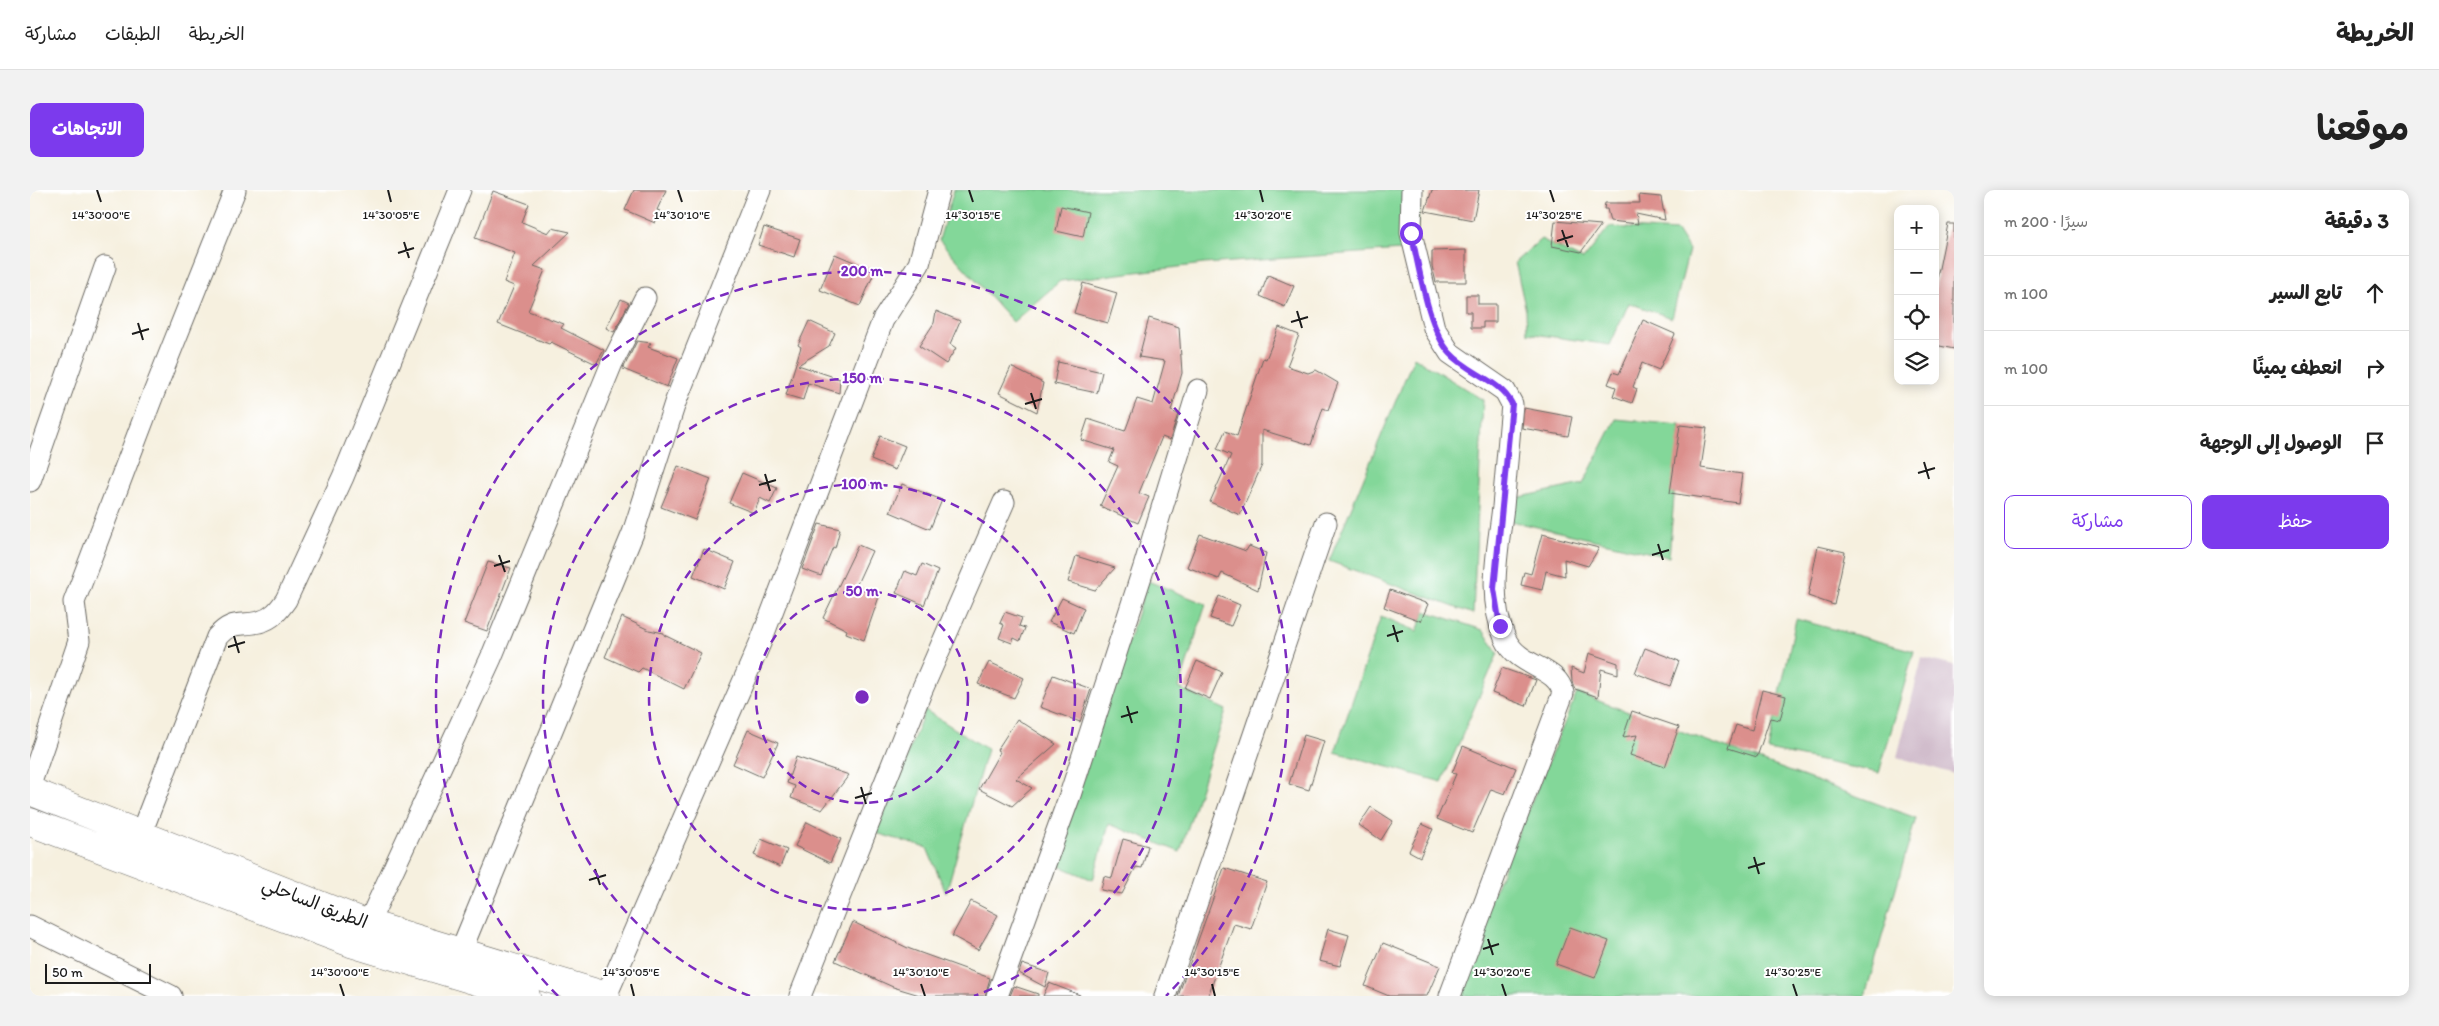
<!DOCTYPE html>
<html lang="ar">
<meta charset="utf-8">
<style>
:root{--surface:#fff;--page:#f2f2f2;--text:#222;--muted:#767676;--line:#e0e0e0;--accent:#7c3aed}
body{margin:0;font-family:Itim,"Playpen Sans Arabic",sans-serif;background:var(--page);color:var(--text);direction:rtl}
.controls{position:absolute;right:15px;top:15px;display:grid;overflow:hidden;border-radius:10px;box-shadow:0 2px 12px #0003}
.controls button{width:45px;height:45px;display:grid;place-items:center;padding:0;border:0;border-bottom:1px solid var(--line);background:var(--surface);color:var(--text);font:25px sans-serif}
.scale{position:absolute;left:15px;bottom:12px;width:106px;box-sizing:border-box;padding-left:5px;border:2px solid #1c1c1c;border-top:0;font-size:14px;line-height:18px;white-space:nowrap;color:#1c1c1c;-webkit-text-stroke:4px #fff;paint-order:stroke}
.stop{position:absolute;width:15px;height:15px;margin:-11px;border:4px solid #7c3aed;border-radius:50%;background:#fff}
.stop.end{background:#7c3aed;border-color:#fff;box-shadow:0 1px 5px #0008}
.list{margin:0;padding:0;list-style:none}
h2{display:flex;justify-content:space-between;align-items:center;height:65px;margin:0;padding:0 20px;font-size:21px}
h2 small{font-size:16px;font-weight:400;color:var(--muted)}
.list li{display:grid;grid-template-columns:32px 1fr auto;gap:15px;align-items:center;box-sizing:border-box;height:75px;padding:0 20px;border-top:1px solid var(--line)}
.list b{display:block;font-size:19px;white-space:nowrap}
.list em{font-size:16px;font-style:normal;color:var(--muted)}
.actions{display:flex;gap:10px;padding:15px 20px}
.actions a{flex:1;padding:11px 0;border:1px solid var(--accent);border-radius:10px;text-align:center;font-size:18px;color:var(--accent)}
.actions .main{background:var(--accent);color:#fff}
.icon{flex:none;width:28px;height:28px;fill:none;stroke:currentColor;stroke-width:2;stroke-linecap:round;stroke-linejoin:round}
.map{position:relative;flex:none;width:1924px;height:806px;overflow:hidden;direction:ltr;border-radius:10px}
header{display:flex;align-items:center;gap:30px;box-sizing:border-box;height:70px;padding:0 25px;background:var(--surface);border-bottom:1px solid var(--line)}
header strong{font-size:24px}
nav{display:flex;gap:28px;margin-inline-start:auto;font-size:18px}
.intro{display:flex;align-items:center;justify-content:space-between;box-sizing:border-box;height:120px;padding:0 30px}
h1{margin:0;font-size:35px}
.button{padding:12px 22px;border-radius:10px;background:var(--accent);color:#fff;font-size:18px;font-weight:700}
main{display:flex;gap:30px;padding:0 30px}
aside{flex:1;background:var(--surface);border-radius:10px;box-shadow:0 2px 12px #0003}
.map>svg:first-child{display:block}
.industrial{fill:#d1bdcc}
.green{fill:#83d799;stroke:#507a5a}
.building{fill:#db8f8c}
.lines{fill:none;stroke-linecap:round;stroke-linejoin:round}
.minor-casing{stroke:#686660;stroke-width:23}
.highway-casing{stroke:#686660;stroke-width:29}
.minor{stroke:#fff;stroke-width:21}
.highway{stroke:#fff;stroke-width:28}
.route{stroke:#7c3aed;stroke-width:6}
.ticks{fill:none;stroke:#1c1c1c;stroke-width:2}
.ring{fill:none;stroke:#7b2cbf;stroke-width:2.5;stroke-dasharray:9 6}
.labels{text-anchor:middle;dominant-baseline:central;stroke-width:4;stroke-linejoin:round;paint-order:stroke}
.street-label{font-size:18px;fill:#1c1c1c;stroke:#fff}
.ticks-label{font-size:12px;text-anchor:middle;fill:#1c1c1c;stroke:#fff;stroke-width:4;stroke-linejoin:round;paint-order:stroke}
.centre{fill:#7b2cbf;stroke:#fff;stroke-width:2.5}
.ring-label{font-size:15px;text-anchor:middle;font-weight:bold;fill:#7b2cbf;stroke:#fff;stroke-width:4;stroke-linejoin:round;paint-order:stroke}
</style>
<header>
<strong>الخريطة</strong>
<nav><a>الخريطة</a><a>الطبقات</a><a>مشاركة</a></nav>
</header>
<div class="intro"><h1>موقعنا</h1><a class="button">الاتجاهات</a></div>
<main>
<aside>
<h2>3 دقيقة<small>سيرًا · 200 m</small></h2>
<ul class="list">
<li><svg class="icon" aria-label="ahead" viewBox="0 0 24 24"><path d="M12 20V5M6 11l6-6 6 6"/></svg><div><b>تابع السير</b></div><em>100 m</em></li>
<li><svg class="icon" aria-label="right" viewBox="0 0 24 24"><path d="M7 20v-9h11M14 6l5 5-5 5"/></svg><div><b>انعطف يمينًا</b></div><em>100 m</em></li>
<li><svg class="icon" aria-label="arrive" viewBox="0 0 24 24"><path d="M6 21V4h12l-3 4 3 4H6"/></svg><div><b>الوصول إلى الوجهة</b></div></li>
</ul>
<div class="actions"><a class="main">حفظ</a><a>مشاركة</a></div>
</aside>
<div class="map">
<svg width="1924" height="806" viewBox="0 0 1924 806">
<rect width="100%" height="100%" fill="#fff"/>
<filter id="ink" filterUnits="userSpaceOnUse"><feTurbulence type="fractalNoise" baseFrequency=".02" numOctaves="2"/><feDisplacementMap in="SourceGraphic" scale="10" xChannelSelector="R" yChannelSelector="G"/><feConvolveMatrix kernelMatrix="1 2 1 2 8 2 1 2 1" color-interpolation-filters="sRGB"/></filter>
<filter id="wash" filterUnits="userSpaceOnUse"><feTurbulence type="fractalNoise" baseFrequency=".0096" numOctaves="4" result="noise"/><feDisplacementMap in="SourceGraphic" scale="20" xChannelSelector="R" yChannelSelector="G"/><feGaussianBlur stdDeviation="1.12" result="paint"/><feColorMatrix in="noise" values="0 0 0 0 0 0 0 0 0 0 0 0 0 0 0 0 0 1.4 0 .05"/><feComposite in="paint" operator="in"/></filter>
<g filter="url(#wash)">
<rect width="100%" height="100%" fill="#f6f0df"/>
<!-- industrial -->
<path class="industrial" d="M1892,468L1924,476V584L1867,567Z"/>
<!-- green -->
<path class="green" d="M924,0H1391L1385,59L1174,74L1030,91L983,132L909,50Z
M1579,37L1647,41L1659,60L1642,128L1599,113L1580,155L1497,143L1496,121L1485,72L1511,49L1553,70Z
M1384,167L1453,210L1443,424L1299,371Z
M1586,229L1650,235L1639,367L1472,329L1481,309L1553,294Z
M1118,391L1176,414L1149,498L1196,520L1150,662L1079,634L1063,690L1025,674Z
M1395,421L1453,440L1468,463L1412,592L1305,562L1351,426L1387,441Z
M1766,429L1884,461L1849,583L1738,560Z
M1547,503L1886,628L1835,806H1420Z
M895,520L957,559L916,703L897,658L846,643Z"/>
<g id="blocks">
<!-- building -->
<path class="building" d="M604,0H636L627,20L630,21L625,33L595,20Z
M1402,0H1449L1443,30L1395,21Z
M463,1L499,14L492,32L518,43L522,38L540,42L504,76L515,80L498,121L534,134L531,138L574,160L566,174L521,152L519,154L468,134L484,96L474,92L485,63L445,48Z
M1609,5L1631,7L1635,30L1606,24L1608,34L1580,31L1577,19H1574L1575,13H1610Z
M1031,16L1058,22L1053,47L1026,41Z
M1525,31L1571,35L1551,62L1522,56Z
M1918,34H1924V159L1905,155V98Z
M734,37L770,49L764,67L728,55Z
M1436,60V92H1406L1402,76V61Z
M805,64L845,81L830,116L790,100Z
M1238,85L1264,96L1255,117L1230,106Z
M1053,93L1087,103L1078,133L1044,123Z
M1436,105H1448V114H1466V132H1453V138H1441V122H1436Z
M591,109L599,113L584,142L576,138Z
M906,121L930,131L920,154L926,158L916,174L889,156L904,133Z
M1119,128L1149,137L1152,183L1141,221L1148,224L1140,250L1132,247L1109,303L1119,307L1108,333L1070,316L1088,276L1079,272L1084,260L1051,250L1058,229L1095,241L1107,209L1123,214L1135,171L1109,167Z
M1613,130L1645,144L1629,180L1612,173L1603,197L1607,199L1602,213L1583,206L1586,197L1578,194L1583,182L1589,184Z
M779,131L805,143L799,156L768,175L810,189L809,203L778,193L773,210L756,205L771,157L768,155Z
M1249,137L1269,145L1257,176L1278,183L1286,180L1308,193L1298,220L1293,218L1281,255L1232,240V275L1210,325L1180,312L1201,265L1187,259L1195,241L1207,246L1233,168L1236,169Z
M607,151L621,153L618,157L648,168L637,197L593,179Z
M1028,172L1072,182L1067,203L1024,194Z
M981,177L1013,193L1007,222L969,203Z
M1494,218L1542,227L1538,246L1492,238Z
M1650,235L1677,238L1671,278L1712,284L1708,313L1640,303Z
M850,246L875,256L865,280L841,270Z
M648,276L681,289L665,330L631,317Z
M712,283L747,298L740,313L730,308L724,323L699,313Z
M872,294L912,310L900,339L860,322Z
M789,334L810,339L805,358L803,357L791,386L772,379Z
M1170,344L1216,361L1219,356L1236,363L1228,400L1192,383L1189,389L1157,377Z
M1512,344L1569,358L1558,376L1534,369L1535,386L1516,381L1512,400L1491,395L1494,382L1501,384Z
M828,355L842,361L826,396L850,404L834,450L816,443L817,440L793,428Z
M1788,356L1815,362L1804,415L1778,406Z
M674,359L705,372L694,399L663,386Z
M1046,366L1085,378L1065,400L1038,392Z
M458,372L481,378L457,441L434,433Z
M892,374L908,381L894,415L866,403L875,381L887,386Z
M1360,400L1398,414L1391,431L1354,417Z
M1189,406L1210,415L1201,436L1180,428Z
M1032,408L1054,418L1044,443L1019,432Z
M975,422L992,428L989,436L995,438L990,451L984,448L982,453L969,448L974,435L970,433Z
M592,427L619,440L634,443V445L671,463L654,499L612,478L608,482L575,467Z
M1615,458L1649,471L1640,496L1605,483Z
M1559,463L1588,473V484L1571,479L1568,507L1545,499L1542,492L1541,478L1554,483Z
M1167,471L1192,482L1180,509L1155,498Z
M959,472L994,488L984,508L948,494Z
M1472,478L1506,490L1496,516L1462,503Z
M1023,485L1061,499L1050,532L1010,517Z
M1732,500L1756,506L1750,530L1740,528L1727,567L1698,558L1706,535L1722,540Z
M1602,521L1649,537L1635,577L1600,565L1607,545L1593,547Z
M987,529L1026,554L986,589L1002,598L982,616L949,599L970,562L967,560Z
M718,540L748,553L732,587L703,574Z
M1274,545L1294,551L1279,600L1259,594Z
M1433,556L1486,578L1475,604L1461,599L1442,643L1407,629L1426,584L1422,583Z
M766,567L819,585L792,620L761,608L765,596L757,593Z
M1341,617L1363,631L1351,650L1329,635Z
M777,632L811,649L800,673L765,656Z
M1392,634L1403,639L1390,667L1379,661Z
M731,649L757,660L750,677L724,665Z
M1093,649L1118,656L1112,678L1106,677L1092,704L1071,700L1074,686L1082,688Z
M1194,678L1237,692L1221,739L1204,734L1178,806H1148Z
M941,711L968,725L948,760L922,746Z
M823,732L880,759L960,788L955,806H893L863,797L805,771Z
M1540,737L1579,751L1565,788L1526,774Z
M1298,739L1319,745L1310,776L1289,771Z
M1353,753L1410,776L1397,806H1359L1335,796Z
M992,774L1019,783L1015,797L989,783Z
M1019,793L1050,805V806H1013Z
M984,796L1008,804V806H980Z"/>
</g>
</g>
<g filter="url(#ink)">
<use href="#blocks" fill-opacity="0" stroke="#686660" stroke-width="1"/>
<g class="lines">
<defs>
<path id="minor" d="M1382,0L1381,43L1404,138L1420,163L1475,201L1482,214C1479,248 1476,283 1473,317C1468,360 1457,407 1475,448C1489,479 1527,475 1533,503L1420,806
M0,291L75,77
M0,595L49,451L44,412L121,210L205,0
M110,646L187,447C203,429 210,437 229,432C242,429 249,420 256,410L313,287L430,0
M338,734L461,468L582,173L615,108
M0,736L141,806
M430,763L603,343L645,213L730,0
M576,806L731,451L853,130L889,74L909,0
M770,806L891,502L974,312
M967,806L1040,605L1114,377L1168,200
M1135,806L1296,333"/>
<path id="highway" d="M0,601L338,734L576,806
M0,632L321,753L496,806"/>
</defs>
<!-- minor casing -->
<use href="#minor" class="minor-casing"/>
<!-- highway casing -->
<use href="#highway" class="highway-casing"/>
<!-- minor -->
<use href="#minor" class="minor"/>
<!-- highway -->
<use href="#highway" class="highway"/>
</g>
</g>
<g class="lines" filter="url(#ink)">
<!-- route -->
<path class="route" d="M1381,43C1389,75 1398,140 1420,163C1439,184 1469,189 1482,214L1464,399L1470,436"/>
</g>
<!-- ticks -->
<path class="ticks" d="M67,0L71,12M358,0L361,12M648,0L652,12M939,0L943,12M1230,0L1233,12M1520,0L1524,12M1532,40L1538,57M1527,51L1543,46M374,52L379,68M368,63L384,58M1267,121L1272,138M1261,132L1278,127M108,133L113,150M102,144L119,139M1001,203L1006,219M995,214L1012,209M1894,272L1899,289M1888,283L1905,278M735,284L740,301M729,295L746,290M1628,354L1633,370M469,365L475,382M1622,365L1639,360M464,376L480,371M1363,435L1368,452M204,446L209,463M1357,446L1373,441M198,457L215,452M1097,516L1102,533M1091,527L1108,522M831,597L836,614M825,608L842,603M1724,667L1729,684M1718,678L1735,673M565,679L570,695M559,690L576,685M1458,749L1463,765M1453,759L1469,754M310,794L314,806M601,794L604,806M891,794L895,806M1182,794L1185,806M1472,794L1476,806M1763,794L1767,806"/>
<!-- distance rings -->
<g class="ring">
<circle cx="832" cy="507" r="106"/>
<circle cx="832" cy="507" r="213"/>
<path d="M720 806A319 319 0 1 1 944 806"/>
<path d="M528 806A426 426 0 1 1 1136 806"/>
</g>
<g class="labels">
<!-- street labels -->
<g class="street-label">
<text transform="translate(285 713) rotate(21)">الطريق الساحلي</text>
</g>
</g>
<g class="ticks-label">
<text x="71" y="29">14°30'00"E</text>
<text x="361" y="29">14°30'05"E</text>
<text x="652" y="29">14°30'10"E</text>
<text x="943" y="29">14°30'15"E</text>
<text x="1233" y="29">14°30'20"E</text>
<text x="1524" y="29">14°30'25"E</text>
<text x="310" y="786">14°30'00"E</text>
<text x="601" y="786">14°30'05"E</text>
<text x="891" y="786">14°30'10"E</text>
<text x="1182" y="786">14°30'15"E</text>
<text x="1472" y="786">14°30'20"E</text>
<text x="1763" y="786">14°30'25"E</text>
</g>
<circle cx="832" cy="507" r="8" class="centre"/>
<g class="ring-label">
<text x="832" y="86">200 m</text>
<text x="832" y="193">150 m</text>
<text x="832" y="299">100 m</text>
<text x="832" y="406">50 m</text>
</g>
</svg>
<div class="controls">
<button>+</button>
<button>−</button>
<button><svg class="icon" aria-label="locate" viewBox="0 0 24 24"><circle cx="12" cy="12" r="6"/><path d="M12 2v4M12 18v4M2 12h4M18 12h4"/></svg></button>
<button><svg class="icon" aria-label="layers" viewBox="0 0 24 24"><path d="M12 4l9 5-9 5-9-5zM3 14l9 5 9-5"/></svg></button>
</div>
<div class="scale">50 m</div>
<div class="stop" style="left:1381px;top:43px"></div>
<div class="stop end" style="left:1470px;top:436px"></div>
</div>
</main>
